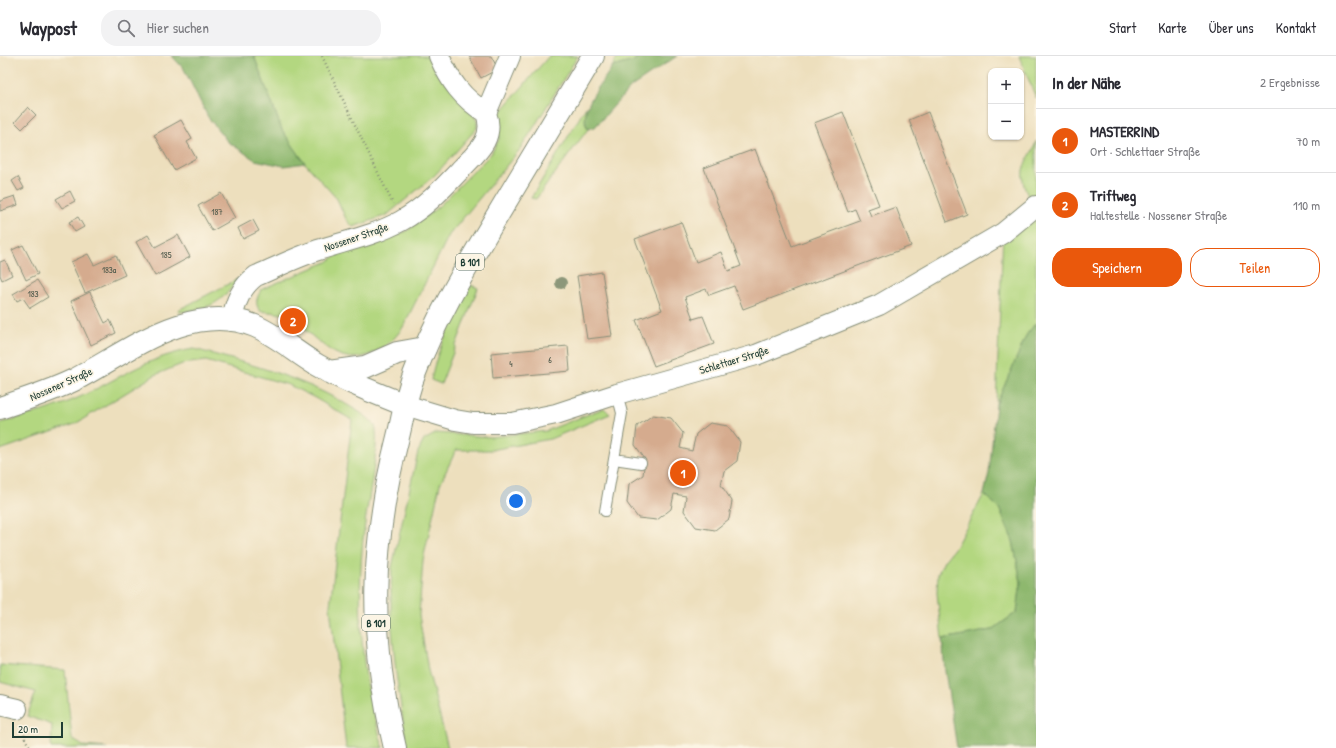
<!DOCTYPE html>
<html lang="de">
<meta charset="utf-8">
<style>
:root{--surface:#fff;--page:#f2f2f3;--text:#2b2b33;--muted:#7c7c81;--line:#e1e1e2;--accent:#ea580c}
body{margin:0;font-family:"Patrick Hand",sans-serif;background:var(--page);color:var(--text)}
.controls{position:absolute;right:12px;top:12px;display:grid;overflow:hidden;border-radius:8px;box-shadow:0 1px 3px #0004}
.controls button{width:36px;height:36px;display:grid;place-items:center;padding:0;border:0;border-bottom:1px solid var(--line);background:var(--surface);color:var(--text);font:20px sans-serif}
.scale{position:absolute;left:12px;bottom:10px;width:51px;box-sizing:border-box;padding-left:4px;border:2px solid #1f3d34;border-top:0;font-size:11px;line-height:14px;white-space:nowrap;color:#1f3d34;-webkit-text-stroke:3px #fcf5e5;paint-order:stroke}
.you{position:absolute;left:516px;top:445px;width:14px;height:14px;margin:-10px;border:3px solid #fff;border-radius:50%;background:#1a73e8;box-shadow:0 0 0 6px #1a73e833}
.badge{display:grid;place-items:center;width:26px;height:26px;border-radius:50%;background:var(--accent);color:#fff;font-size:13px;font-weight:700}
.pin{position:absolute;translate:-50% -50%;border:2px solid #fff;box-shadow:0 1px 4px #0006}
.list{margin:0;padding:0;list-style:none}
h2{display:flex;justify-content:space-between;align-items:center;height:52px;margin:0;padding:0 16px;font-size:17px}
h2 small{font-size:13px;font-weight:400;color:var(--muted)}
.list li{display:grid;grid-template-columns:26px 1fr auto;gap:12px;align-items:center;box-sizing:border-box;height:64px;padding:0 16px;border-top:1px solid var(--line)}
.list b{display:block;font-size:15px;white-space:nowrap}
.list p{margin:0;font-size:13px;white-space:nowrap;color:var(--muted)}
.list em{font-size:13px;font-style:normal;color:var(--muted)}
.actions{display:flex;gap:8px;padding:12px 16px}
.actions a{flex:1;padding:9px 0;border:1px solid var(--accent);border-radius:16px;text-align:center;font-size:14px;color:var(--accent)}
.actions .main{background:var(--accent);color:#fff}
.icon{flex:none;width:22px;height:22px;fill:none;stroke:currentColor;stroke-width:2;stroke-linecap:round;stroke-linejoin:round}
.map{position:relative;flex:none;width:1036px;height:692px;overflow:hidden}
header{display:flex;align-items:center;gap:24px;box-sizing:border-box;height:56px;padding:0 20px;background:var(--surface);border-bottom:1px solid var(--line)}
header strong{font-size:19px}
nav{display:flex;gap:22px;margin-inline-start:auto;font-size:14px}
.search{width:280px;height:36px;background:var(--page);display:flex;align-items:center;gap:10px;box-sizing:border-box;padding:0 14px;border-radius:16px;color:var(--muted);font-size:15px}
main{display:flex}
aside{flex:1;background:var(--surface)}
.map>svg:first-child{display:block}
.green{fill:#b3d780;stroke:#698a5a}
.forest{fill:#8eb86e;stroke:#567a51}
.building{fill:#d5ab8e}
.lines{fill:none;stroke-linecap:round;stroke-linejoin:round}
.service-casing{stroke:#868e78;stroke-width:12}
.minor-casing{stroke:#868e78;stroke-width:22}
.tertiary-casing{stroke:#868e78;stroke-width:24}
.primary-casing{stroke:#868e78;stroke-width:24}
.path{stroke:#868e78;stroke-width:2.5;stroke-dasharray:1 3;stroke-linecap:butt}
.service{stroke:#fff;stroke-width:10}
.minor{stroke:#fff;stroke-width:20}
.tertiary{stroke:#fff;stroke-width:22}
.primary{stroke:#fff;stroke-width:22}
.tree{fill:#8c977a}
.labels{text-anchor:middle;dominant-baseline:central;stroke-width:3.5;stroke-linejoin:round;paint-order:stroke}
.number-label{font-size:9px;fill:#4c584a}
.shield{fill:#fcf5e5;stroke:#617469;stroke-width:1}
.shield-label{font-size:10px;font-weight:bold;fill:#1f3d34}
.street-label{font-size:11px;fill:#1f3d34;stroke:#fcf5e5}
</style>
<header>
<strong>Waypost</strong>
<div class="search"><svg class="icon" aria-label="search" viewBox="0 0 24 24"><circle cx="10" cy="10" r="6"/><path d="M15 15l6 6"/></svg>Hier suchen</div>
<nav><a>Start</a><a>Karte</a><a>Über uns</a><a>Kontakt</a></nav>
</header>
<main>
<div class="map">
<svg width="1036" height="692" viewBox="0 0 1036 692">
<rect width="100%" height="100%" fill="#fcf5e5"/>
<filter id="ink" filterUnits="userSpaceOnUse"><feTurbulence type="fractalNoise" baseFrequency=".025" numOctaves="2"/><feDisplacementMap in="SourceGraphic" scale="8" xChannelSelector="R" yChannelSelector="G"/><feConvolveMatrix kernelMatrix="1 2 1 2 8 2 1 2 1" color-interpolation-filters="sRGB"/></filter>
<filter id="wash" filterUnits="userSpaceOnUse"><feTurbulence type="fractalNoise" baseFrequency=".012" numOctaves="4" result="noise"/><feDisplacementMap in="SourceGraphic" scale="16" xChannelSelector="R" yChannelSelector="G"/><feGaussianBlur stdDeviation="0.9" result="paint"/><feColorMatrix in="noise" values="0 0 0 0 0 0 0 0 0 0 0 0 0 0 0 0 0 1.4 0 .05"/><feComposite in="paint" operator="in"/></filter>
<g filter="url(#wash)">
<rect width="100%" height="100%" fill="#eddfbd"/>
<!-- green -->
<path class="green" d="M254,0H439L477,65V72L435,119L387,159L353,171L346,163L337,143L305,107L282,74Z
M549,0H578L521,92L449,179L403,271C394,284 386,291 371,298C333,314 314,274 284,259C277,256 267,256 260,255C254,247 257,241 262,233L327,206L337,199L407,175L438,151L491,98L499,83V58Z
M618,0H638L634,5L612,11Z
M1019,0H1036V42Z
M586,51L585,67L588,73L536,143L531,142Z
M1036,85V267L1027,278L996,349L1003,177L1035,151C1027,140 1021,128 1023,114C1025,106 1034,95 1036,85Z
M238,223C221,248 209,253 179,256L178,254Z
M471,229L478,232L441,328L431,324C437,290 456,259 471,229Z
M194,293C247,307 297,320 344,347C354,353 366,359 374,368C382,379 367,450 365,467C358,514 359,575 366,621C370,645 377,669 383,692H346L330,550L352,364L315,342L289,329L206,305L182,308L155,319L75,368L0,394V367C28,359 58,352 84,339C121,321 153,299 194,293Z
M604,352L610,358L550,383L491,394H456L440,428L423,504L419,559L428,614L448,692H407L396,617L391,563V534L392,511L418,396L424,384L437,377L490,381L546,375Z
M984,438L999,452L1013,485L1021,526L1017,556L992,574L942,583L937,537L938,518L944,505L956,490Z
M0,609L65,614L72,683L83,690L107,692H51L52,669L27,660L36,636L0,626Z"/>
<!-- forest -->
<path class="forest" d="M172,0H254L282,74L305,107L284,110L255,104L227,85L208,61L184,13Z
M638,0H677L631,31L595,71L588,73C577,54 602,28 612,11L634,5Z
M1036,267V692H957L945,615L942,583L992,574L1017,556L1021,526L1013,485L999,452L984,438L989,417L996,349L1027,278Z"/>
<g id="blocks">
<!-- building -->
<path class="building" d="M469,0H491L498,13L481,22Z
M28,51L36,59L22,73L15,66Z
M843,56L879,149L868,153L871,160L896,151L911,190L743,253L734,230L709,239L706,233L685,241L693,263L703,260L714,288L654,310L636,264L662,254L635,183L681,166L696,206L721,196L728,215L741,210L704,112L755,93L792,190L860,165L855,153L848,156L814,67Z
M928,56L967,158L947,166L909,64Z
M181,64L192,83L187,86L196,102L174,114L154,79Z
M18,121L24,132L18,135L12,125Z
M70,135L75,145L62,152L56,143Z
M221,137L235,162L212,175L198,150Z
M15,140L18,149L0,155V145Z
M78,161L84,171L75,176L69,166Z
M253,164L259,175L243,183L238,172Z
M148,179L155,191L178,179L190,201L155,220L136,186Z
M23,189L38,218L26,224L12,194Z
M88,198L94,209L116,199L125,219L85,237L71,206Z
M5,204L12,219L2,224L0,219V206Z
M602,216L612,280L587,283L577,220Z
M37,224L48,241L30,252L23,242L17,245L13,238Z
M90,236L105,267L110,264L116,277L91,289L71,245Z
M568,290L570,315L493,322L491,297Z
M653,359L671,362L683,377L680,392L692,395L696,378L710,367L728,370L740,386L737,405L724,415L721,429L732,445L729,463L715,474L696,471L684,455L686,440L674,438L671,453L657,464L638,462L627,447L629,428L643,419L645,403L635,389L637,370Z"/>
</g>
</g>
<g filter="url(#ink)">
<use href="#blocks" fill-opacity="0" stroke="#868e78" stroke-width="1"/>
<g class="lines">
<defs>
<path id="service" d="M614,403L641,407
M605,455L622,357L617,338"/>
<path id="minor" d="M439,0C450,25 462,42 486,57
M232,265C235,246 241,231 256,220C277,211 297,201 318,194C346,185 376,179 401,165C426,151 444,131 463,111C479,95 495,81 486,57L510,0
M405,349L455,364L473,367H512L556,358L617,338L756,299L879,249L1003,177L1036,150
M0,649L17,653"/>
<path id="tertiary" d="M329,316L365,311L397,297L425,292
M0,352C25,343 52,335 76,323C129,295 192,244 255,270C276,279 297,297 317,309C345,325 375,337 405,349"/>
<path id="primary" d="M395,692C369,582 370,490 398,381C403,361 406,339 414,319C435,263 466,212 497,160C529,107 561,53 593,0"/>
</defs>
<!-- service casing -->
<use href="#service" class="service-casing"/>
<!-- minor casing -->
<use href="#minor" class="minor-casing"/>
<!-- tertiary casing -->
<use href="#tertiary" class="tertiary-casing"/>
<!-- primary casing -->
<use href="#primary" class="primary-casing"/>
<!-- path -->
<path class="path" d="M322,0L393,148
M23,670L25,683L31,692"/>
<!-- service -->
<use href="#service" class="service"/>
<!-- minor -->
<use href="#minor" class="minor"/>
<!-- tertiary -->
<use href="#tertiary" class="tertiary"/>
<!-- primary -->
<use href="#primary" class="primary"/>
</g>
<!-- trees -->
<circle class="tree" cx="561" cy="227" r="6"/>
</g>
<g class="labels">
<!-- number labels -->
<g class="number-label">
<text x="217" y="156">187</text>
<text x="166" y="199">185</text>
<text x="109" y="214">183a</text>
<text x="33" y="238">183</text>
<text x="550" y="304">6</text>
<text x="511" y="308">4</text>
</g>
<!-- shield labels -->
<g class="shield">
<rect x="456" y="198" width="28" height="16" rx="3"/>
<rect x="362" y="559" width="28" height="16" rx="3"/>
</g>
<g class="shield-label">
<text x="470" y="206">B 101</text>
<text x="376" y="567">B 101</text>
</g>
<!-- street labels -->
<g class="street-label">
<text transform="translate(356 181) rotate(-19)">Nossener Straße</text>
<text transform="translate(734 304) rotate(-17)">Schlettaer Straße</text>
<text transform="translate(61 328) rotate(-24)">Nossener Straße</text>
</g>
</g>
</svg>
<div class="controls">
<button>+</button>
<button>−</button>
</div>
<div class="scale">20 m</div>
<div class="you"></div>
<div class="pin badge" style="left:683px;top:417px">1</div>
<div class="pin badge" style="left:293px;top:265px">2</div>
</div>
<aside>
<h2>In der Nähe<small>2 Ergebnisse</small></h2>
<ul class="list">
<li><span class="badge">1</span><div><b>MASTERRIND</b><p>Ort · Schlettaer Straße</p></div><em>70 m</em></li>
<li><span class="badge">2</span><div><b>Triftweg</b><p>Haltestelle · Nossener Straße</p></div><em>110 m</em></li>
</ul>
<div class="actions"><a class="main">Speichern</a><a>Teilen</a></div>
</aside>
</main>
